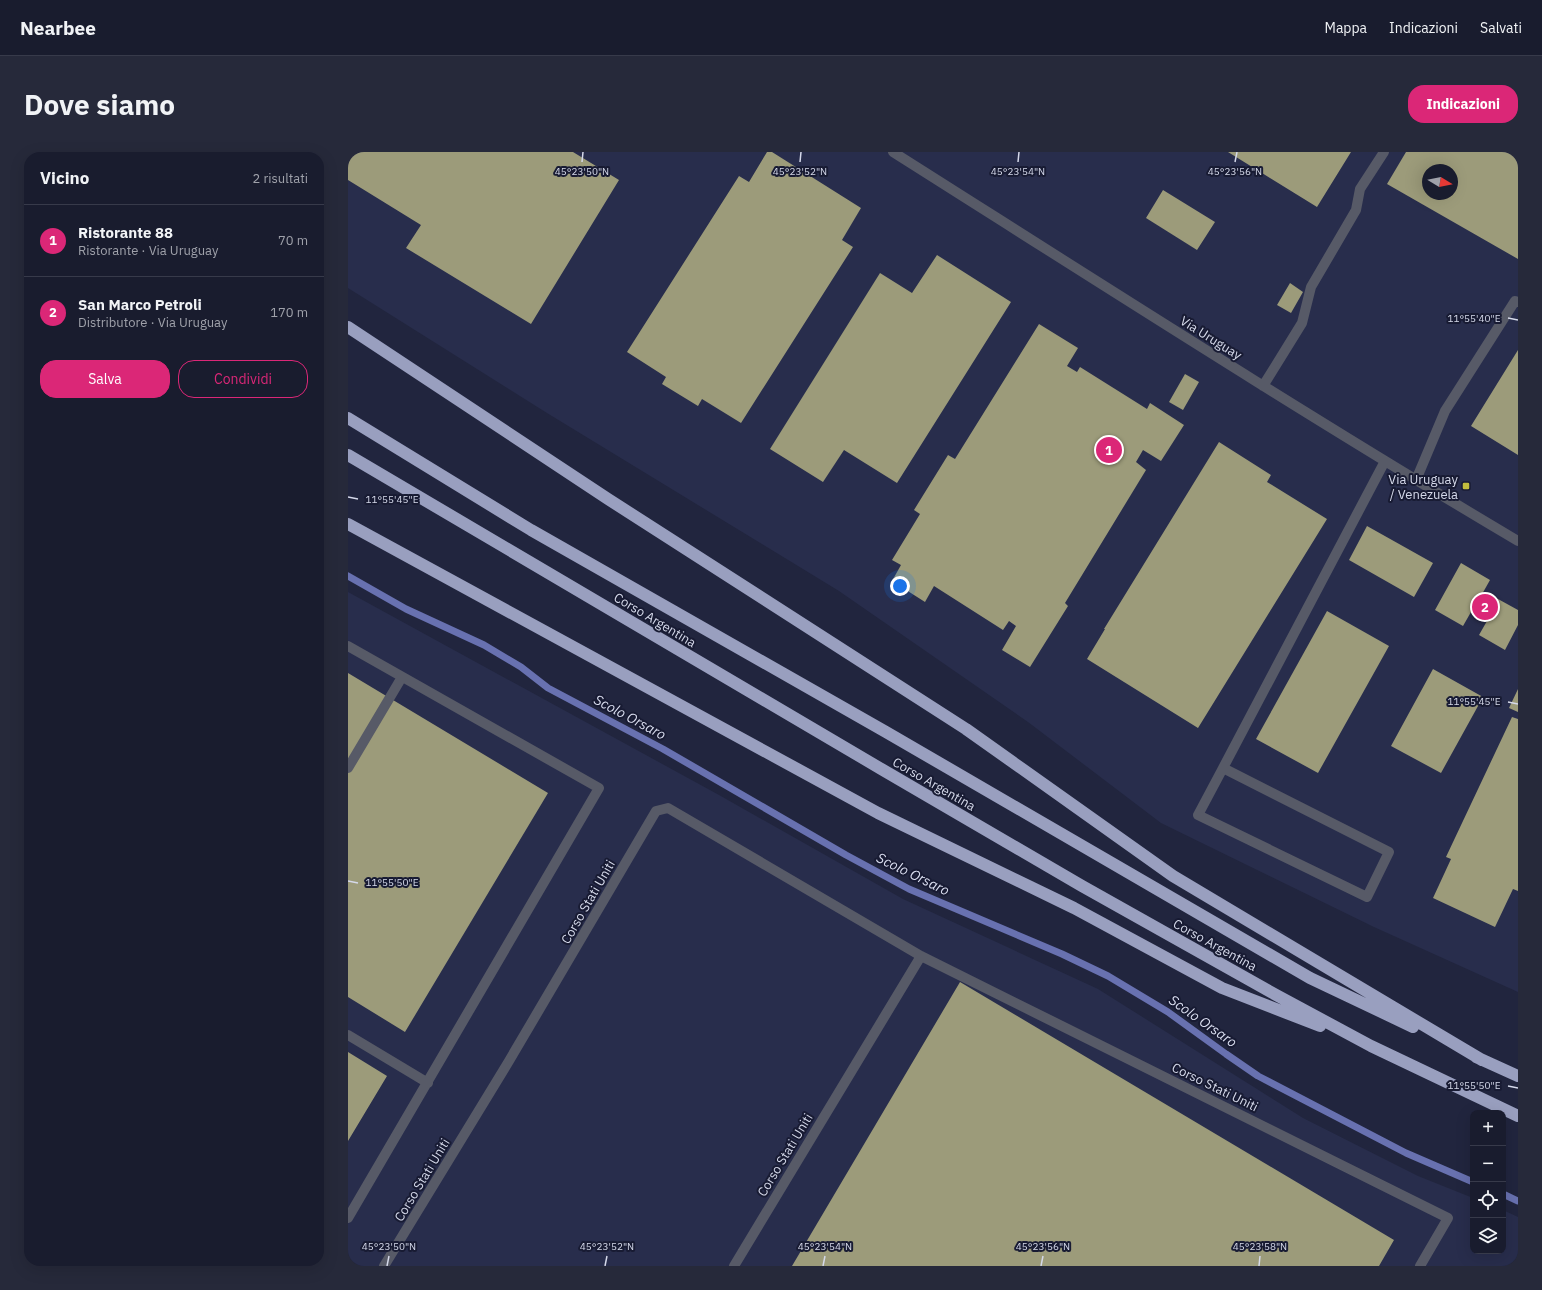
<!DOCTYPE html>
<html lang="it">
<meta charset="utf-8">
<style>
:root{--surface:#191c2e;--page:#26293a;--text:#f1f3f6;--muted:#9fa1aa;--line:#373a4a;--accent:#db2777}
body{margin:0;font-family:"IBM Plex Sans",sans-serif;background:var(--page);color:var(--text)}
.controls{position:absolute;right:12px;bottom:12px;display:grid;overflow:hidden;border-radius:8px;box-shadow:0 4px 16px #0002}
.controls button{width:36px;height:36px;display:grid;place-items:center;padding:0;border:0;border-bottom:1px solid var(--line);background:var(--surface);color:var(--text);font:20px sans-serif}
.compass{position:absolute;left:1074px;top:12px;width:36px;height:36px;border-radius:50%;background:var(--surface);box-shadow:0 4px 16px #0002;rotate:100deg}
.you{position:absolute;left:552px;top:434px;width:14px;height:14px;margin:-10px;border:3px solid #fff;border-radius:50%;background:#1a73e8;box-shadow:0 0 0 6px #1a73e833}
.badge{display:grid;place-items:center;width:26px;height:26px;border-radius:50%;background:var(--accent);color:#fff;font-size:13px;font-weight:700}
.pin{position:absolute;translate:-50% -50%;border:2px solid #fff;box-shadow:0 1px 4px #0006}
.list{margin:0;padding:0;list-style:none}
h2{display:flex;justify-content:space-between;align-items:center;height:52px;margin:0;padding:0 16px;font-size:17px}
h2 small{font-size:13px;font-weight:400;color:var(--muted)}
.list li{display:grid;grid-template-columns:26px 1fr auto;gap:12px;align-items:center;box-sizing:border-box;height:72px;padding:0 16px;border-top:1px solid var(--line)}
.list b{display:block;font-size:15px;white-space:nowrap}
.list p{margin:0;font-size:13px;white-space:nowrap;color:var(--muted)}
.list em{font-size:13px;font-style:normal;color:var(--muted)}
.actions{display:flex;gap:8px;padding:12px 16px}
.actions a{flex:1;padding:9px 0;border:1px solid var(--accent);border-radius:16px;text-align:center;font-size:14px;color:var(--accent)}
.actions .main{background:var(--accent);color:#fff}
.icon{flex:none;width:22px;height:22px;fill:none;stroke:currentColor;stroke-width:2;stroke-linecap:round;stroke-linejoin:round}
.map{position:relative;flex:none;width:1170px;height:1114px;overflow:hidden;border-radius:16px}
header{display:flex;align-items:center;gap:24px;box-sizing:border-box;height:56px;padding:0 20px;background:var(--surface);border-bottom:1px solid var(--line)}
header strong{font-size:19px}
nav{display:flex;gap:22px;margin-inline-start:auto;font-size:14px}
.intro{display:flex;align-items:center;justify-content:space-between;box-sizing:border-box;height:96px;padding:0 24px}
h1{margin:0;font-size:28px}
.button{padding:10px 18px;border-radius:16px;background:var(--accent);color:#fff;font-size:14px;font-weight:700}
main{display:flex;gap:24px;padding:0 24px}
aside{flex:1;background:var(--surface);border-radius:16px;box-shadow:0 4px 16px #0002}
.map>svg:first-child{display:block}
.built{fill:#282d4c;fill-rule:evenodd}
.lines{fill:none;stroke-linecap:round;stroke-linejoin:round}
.stream{stroke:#6871b0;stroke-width:7}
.building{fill:#9c9b7a;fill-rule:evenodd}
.minor{stroke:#575a67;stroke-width:10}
.highway{stroke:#999fbf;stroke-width:12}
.ticks{fill:none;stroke:#d5d9ea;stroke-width:1.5}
.poi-dot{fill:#c3bd3e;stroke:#181b33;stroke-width:1.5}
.labels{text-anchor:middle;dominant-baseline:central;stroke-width:4;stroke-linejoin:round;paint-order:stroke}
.street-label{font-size:13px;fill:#d5d9ea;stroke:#181b33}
.poi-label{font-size:13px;fill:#d5d9ea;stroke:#181b33;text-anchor:end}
.water-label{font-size:14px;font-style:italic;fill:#dadef0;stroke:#181b33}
.ticks-label{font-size:10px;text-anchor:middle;fill:#d5d9ea;stroke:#181b33;stroke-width:4;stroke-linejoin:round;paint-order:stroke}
</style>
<header>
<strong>Nearbee</strong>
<nav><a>Mappa</a><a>Indicazioni</a><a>Salvati</a></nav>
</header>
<div class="intro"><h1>Dove siamo</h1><a class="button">Indicazioni</a></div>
<main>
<aside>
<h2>Vicino<small>2 risultati</small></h2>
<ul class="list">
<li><span class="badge">1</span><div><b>Ristorante 88</b><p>Ristorante · Via Uruguay</p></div><em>70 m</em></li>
<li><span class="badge">2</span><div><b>San Marco Petroli</b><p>Distributore · Via Uruguay</p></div><em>170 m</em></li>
</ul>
<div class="actions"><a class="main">Salva</a><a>Condividi</a></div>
</aside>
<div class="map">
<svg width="1170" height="1114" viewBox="0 0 1170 1114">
<rect width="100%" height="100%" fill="#21253e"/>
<!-- built -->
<path class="built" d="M0,0H1170V840L1026,775L813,671L680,570L491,439L199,261L0,136ZM1080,18H1104V42H1080Z
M0,440L371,643L555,747L750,837L955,966L1070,1024L1125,1046V1099H1155V1058L1170,1065V1114H0Z"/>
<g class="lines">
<!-- stream -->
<path class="stream" d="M0,424L58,457L136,493L173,515L200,536L315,597L498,703L561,737L714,802L760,824L820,860L878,902L910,924L1058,1001L1125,1030
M1155,1042L1170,1049"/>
</g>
<!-- building -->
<path class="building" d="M0,0H225L271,28L183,172L58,96L73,73L0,28Z
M419,0H424L513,56L494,88L505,95L393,271L354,247L350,254L314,232L318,225L279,200L391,24L401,30Z
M880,0H1003L969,55Z
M1058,0H1170V107L1039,32ZM1080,18H1104V42H1080Z
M815,38L867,70L849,98L798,66Z
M589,103L663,150L549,331L496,298L475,330L422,297L532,121L564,141Z
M942,131L955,140L943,161L929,153Z
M691,172L730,196L719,214L729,220L732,215L799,257L802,251L836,273L813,309L795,298L788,310L798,318L717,451L720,454L682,515L654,498L668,474L661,469L655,478L586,434L577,450L544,429L553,413L544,408L572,362L566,358L600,303L607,307Z
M1170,198V303L1123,274Z
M837,222L851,230L835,258L821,250Z
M871,290L923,323L919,330L979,367L850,576L739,507L757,477H756Z
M1019,374L1085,411L1066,445L1001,408Z
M1113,411L1142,428L1133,444L1148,452L1150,447L1170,458V473L1157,498L1131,483L1139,469L1123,460L1115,474L1087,458Z
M979,459L1041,494L970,621L908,587Z
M1085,517L1135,545L1093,621L1043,594Z
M0,521L200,641L57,880L0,845Z
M1170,537V560L1161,556Z
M1164,565L1170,567V739L1165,737L1147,775L1085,746L1103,707L1098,705Z
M612,830L1046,1088L1031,1114H444Z
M0,900L39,924L0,989Z"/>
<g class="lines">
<!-- minor -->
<path class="minor" d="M545,0C752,131 959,264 1170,389
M915,234L954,171L963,135L1008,58L1012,37L1036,0
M1068,328L1097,259L1167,149L1170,150
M0,494L251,636L0,1066
M0,616L54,525
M875,616L1041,700L1019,745L850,663L875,616L1037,309
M0,883L80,931
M36,1114L161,909L308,659L320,656L573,804L1100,1066L1072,1114
M386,1114L573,804"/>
<!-- highway -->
<path class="highway" d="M0,175L260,347L618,577L825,724L1134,908
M0,266L183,378L538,580L962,826L1065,875
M0,303L535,618L734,734L930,844L1023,894L1170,964
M0,372L530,661L726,756L874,836L972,874
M1128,905L1170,924"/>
</g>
<!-- ticks -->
<path class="ticks" d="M234,10L235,0M452,10L453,0M670,10L671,0M887,10L889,0M1160,166L1170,168M0,345L10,347M1160,550L1170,552M0,729L10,731M1160,934L1170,936M39,1114L41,1104M257,1114L259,1104M475,1114L477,1104M693,1114L695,1104M911,1114L912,1104"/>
<!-- markers -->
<rect class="poi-dot" x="1114" y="330" width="8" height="8" rx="2"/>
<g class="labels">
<!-- street labels -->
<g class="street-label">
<text transform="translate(863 186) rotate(32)">Via Uruguay</text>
<text transform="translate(307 468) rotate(31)">Corso Argentina</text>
<text transform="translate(586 632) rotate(30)">Corso Argentina</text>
<text transform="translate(240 750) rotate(-60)">Corso Stati Uniti</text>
<text transform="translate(867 793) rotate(29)">Corso Argentina</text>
<text transform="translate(867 935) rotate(26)">Corso Stati Uniti</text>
<text transform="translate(437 1003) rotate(-59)">Corso Stati Uniti</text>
<text transform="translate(74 1028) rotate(-59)">Corso Stati Uniti</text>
</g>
<!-- poi labels -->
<g class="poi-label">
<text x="1110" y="327">Via Uruguay<tspan x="1110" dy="15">/ Venezuela</tspan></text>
</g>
<!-- water labels -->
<g class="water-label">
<text transform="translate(282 565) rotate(28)">Scolo Orsaro</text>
<text transform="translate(565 722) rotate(26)">Scolo Orsaro</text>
<text transform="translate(855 869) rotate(35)">Scolo Orsaro</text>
</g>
</g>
<g class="ticks-label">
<text x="234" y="23">45°23'50"N</text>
<text x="452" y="23">45°23'52"N</text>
<text x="670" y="23">45°23'54"N</text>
<text x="887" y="23">45°23'56"N</text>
<text x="1126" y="170">11°55'40"E</text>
<text x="44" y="351">11°55'45"E</text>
<text x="1126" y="553">11°55'45"E</text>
<text x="44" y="734">11°55'50"E</text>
<text x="1126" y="937">11°55'50"E</text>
<text x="41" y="1098">45°23'50"N</text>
<text x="259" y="1098">45°23'52"N</text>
<text x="477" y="1098">45°23'54"N</text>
<text x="695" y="1098">45°23'56"N</text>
<text x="912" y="1098">45°23'58"N</text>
</g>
</svg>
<div class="controls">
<button>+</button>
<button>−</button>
<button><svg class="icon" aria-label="locate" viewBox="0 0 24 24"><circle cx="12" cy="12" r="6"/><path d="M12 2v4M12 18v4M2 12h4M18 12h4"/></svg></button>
<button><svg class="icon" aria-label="layers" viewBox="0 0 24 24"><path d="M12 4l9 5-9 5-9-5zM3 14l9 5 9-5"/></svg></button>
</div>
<svg class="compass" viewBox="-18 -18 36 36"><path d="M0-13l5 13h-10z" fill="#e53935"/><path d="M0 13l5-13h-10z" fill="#9fa1aa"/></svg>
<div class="you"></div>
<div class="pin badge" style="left:761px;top:298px">1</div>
<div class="pin badge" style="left:1137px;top:455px">2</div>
</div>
</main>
